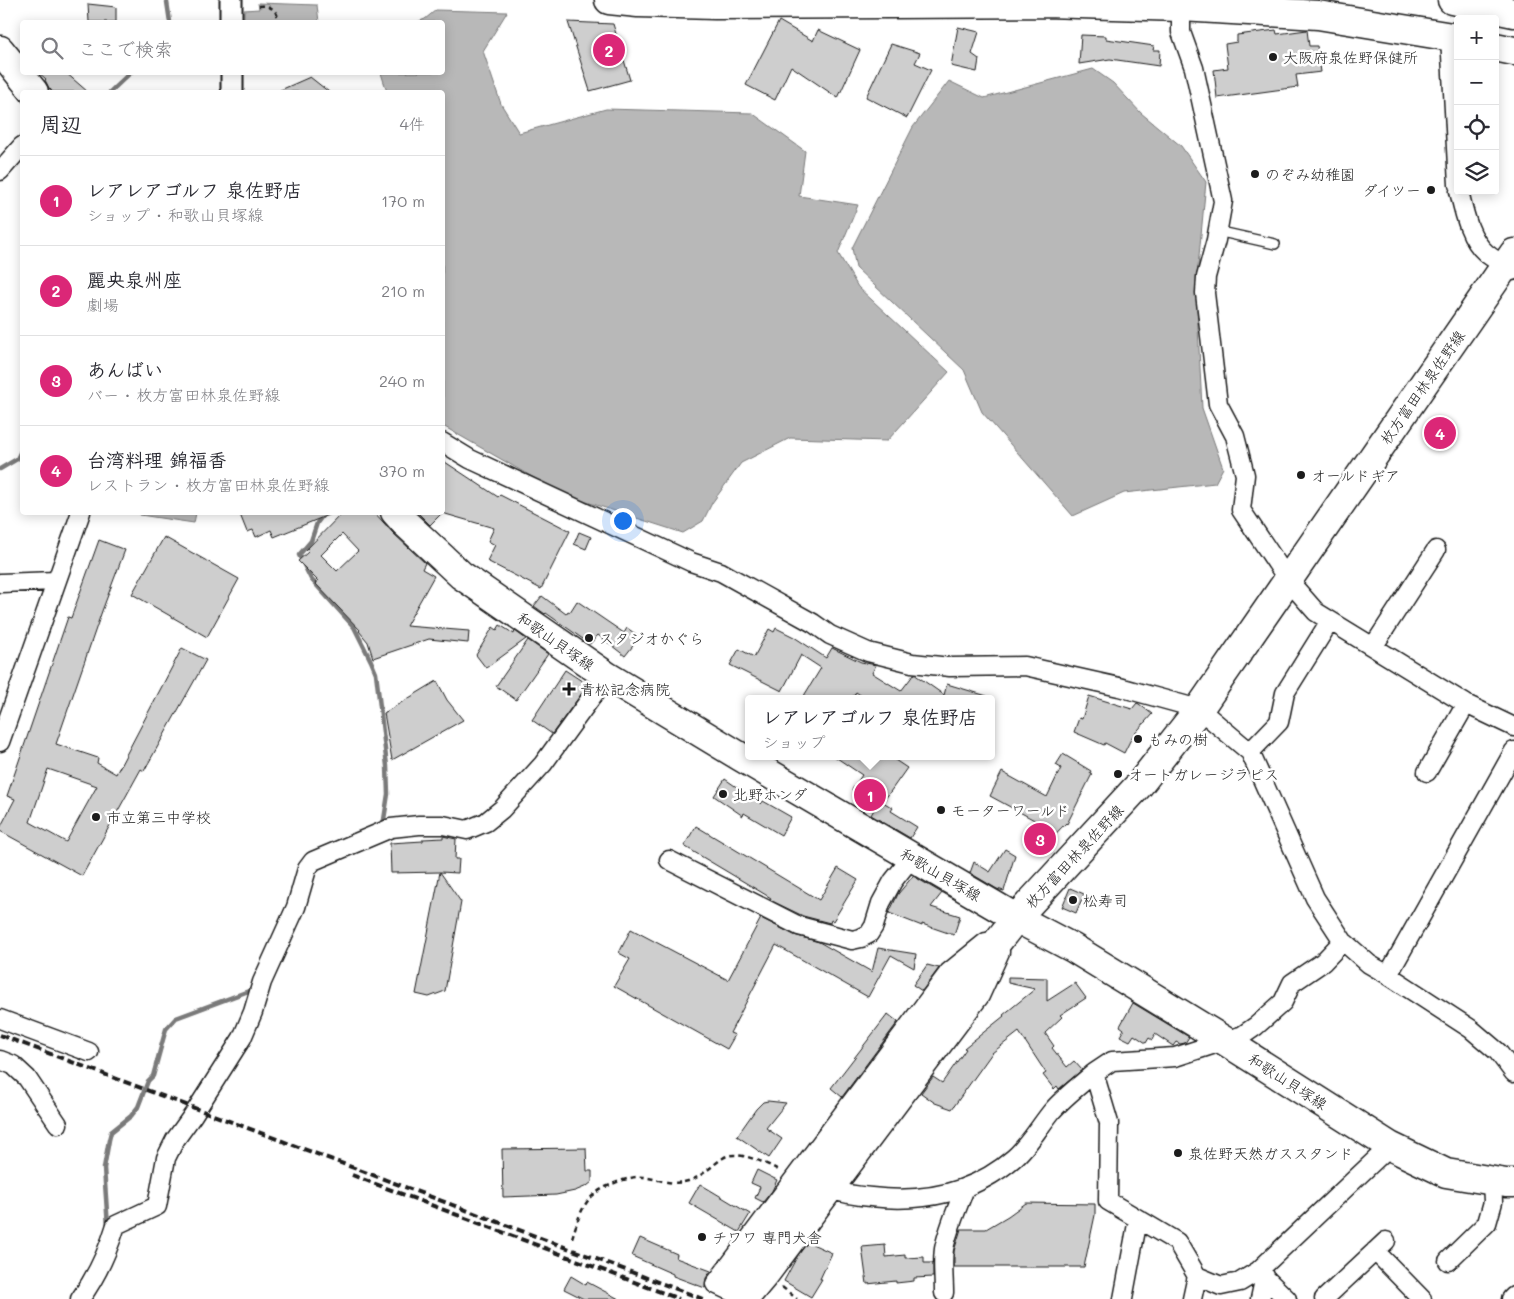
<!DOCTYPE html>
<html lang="ja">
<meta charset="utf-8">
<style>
:root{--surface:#fff;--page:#f2f2f3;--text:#2b2b33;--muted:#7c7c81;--line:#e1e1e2;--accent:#db2777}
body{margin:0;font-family:Mali,"Klee One",sans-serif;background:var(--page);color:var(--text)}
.controls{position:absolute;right:15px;top:15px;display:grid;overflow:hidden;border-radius:5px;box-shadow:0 2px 12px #0003}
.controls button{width:45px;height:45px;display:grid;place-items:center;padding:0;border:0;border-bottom:1px solid var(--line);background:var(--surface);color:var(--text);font:25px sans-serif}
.you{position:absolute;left:622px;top:520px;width:18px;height:18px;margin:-12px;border:4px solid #fff;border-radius:50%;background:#1a73e8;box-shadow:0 0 0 8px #1a73e833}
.badge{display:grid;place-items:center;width:32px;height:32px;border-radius:50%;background:var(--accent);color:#fff;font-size:16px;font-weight:700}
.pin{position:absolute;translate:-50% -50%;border:2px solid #fff;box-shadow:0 1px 5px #0006}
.popup{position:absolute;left:745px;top:695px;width:250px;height:65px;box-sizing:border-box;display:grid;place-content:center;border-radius:5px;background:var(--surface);filter:drop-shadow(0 1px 4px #0005);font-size:16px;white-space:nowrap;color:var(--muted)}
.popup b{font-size:19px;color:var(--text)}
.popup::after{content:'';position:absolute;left:50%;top:100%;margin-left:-10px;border:10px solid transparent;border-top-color:var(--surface)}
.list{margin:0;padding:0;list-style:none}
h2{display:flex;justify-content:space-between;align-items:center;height:65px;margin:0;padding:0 20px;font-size:21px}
h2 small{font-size:16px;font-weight:400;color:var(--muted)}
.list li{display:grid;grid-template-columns:32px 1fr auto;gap:15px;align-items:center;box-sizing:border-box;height:90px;padding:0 20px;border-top:1px solid var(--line)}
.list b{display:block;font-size:19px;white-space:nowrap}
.list p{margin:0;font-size:16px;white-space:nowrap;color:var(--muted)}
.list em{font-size:16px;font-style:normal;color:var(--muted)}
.icon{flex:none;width:28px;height:28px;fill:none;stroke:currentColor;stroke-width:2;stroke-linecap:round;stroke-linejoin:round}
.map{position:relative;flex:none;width:1514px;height:1299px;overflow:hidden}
.search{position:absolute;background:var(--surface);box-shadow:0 2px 12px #0003;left:20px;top:20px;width:425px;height:55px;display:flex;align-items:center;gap:12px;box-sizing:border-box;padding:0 18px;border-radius:5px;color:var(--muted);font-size:19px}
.panel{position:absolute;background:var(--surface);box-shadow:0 2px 12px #0003;left:20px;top:90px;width:425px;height:425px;border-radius:5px}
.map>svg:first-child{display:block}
.water{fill:#b8b8b8;stroke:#7a7a7a}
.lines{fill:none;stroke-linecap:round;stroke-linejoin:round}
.stream{stroke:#7a7a7a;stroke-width:4.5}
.building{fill:#cecece;stroke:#1c1c1c;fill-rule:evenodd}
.service-casing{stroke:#1c1c1c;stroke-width:12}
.minor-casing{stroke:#1c1c1c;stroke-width:21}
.tertiary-casing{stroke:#1c1c1c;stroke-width:25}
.primary-casing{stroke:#1c1c1c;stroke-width:31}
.trunk-casing{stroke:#1c1c1c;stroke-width:31}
.path{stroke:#1c1c1c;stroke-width:2.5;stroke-dasharray:5 4;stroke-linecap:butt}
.service{stroke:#fff;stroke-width:9}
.minor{stroke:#fff;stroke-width:18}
.tertiary{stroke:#fff;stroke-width:21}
.primary{stroke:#fff;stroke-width:28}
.trunk{stroke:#fff;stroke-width:28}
.rail{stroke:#1c1c1c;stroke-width:4;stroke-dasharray:8 4;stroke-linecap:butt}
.poi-dot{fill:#1c1c1c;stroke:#fff;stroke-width:2}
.labels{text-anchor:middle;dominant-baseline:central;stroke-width:5;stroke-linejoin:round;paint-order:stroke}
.poi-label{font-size:15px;fill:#1c1c1c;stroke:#fff;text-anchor:start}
.street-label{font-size:15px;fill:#1c1c1c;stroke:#fff}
</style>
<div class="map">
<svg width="1514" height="1299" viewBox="0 0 1514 1299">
<rect width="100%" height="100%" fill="#fff"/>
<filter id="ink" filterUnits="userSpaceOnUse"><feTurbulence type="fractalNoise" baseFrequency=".02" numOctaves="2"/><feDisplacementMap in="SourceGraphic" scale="10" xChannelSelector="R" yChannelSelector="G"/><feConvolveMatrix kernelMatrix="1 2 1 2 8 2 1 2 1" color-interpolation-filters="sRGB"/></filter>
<g filter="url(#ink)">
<!-- water -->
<path class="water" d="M258,3L317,5L319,22H244V10L259,9Z
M436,10L507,12L483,51L501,104L519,133L606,109L752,113L805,151L799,196L858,205L838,253L858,287L949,372L887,441L790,438L741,463L712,503L703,521L683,533L562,494L443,426L442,92H387L381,73L442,72V22H417L425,19Z
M1093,69L1113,83L1141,113L1181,146L1206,182L1196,288L1202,408L1223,468L1215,483L1124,493L1073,516L982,412L964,370L856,268L852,248L913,127L949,81L984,98Z
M140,513L196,512V513L194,523L140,515Z"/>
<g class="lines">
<!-- stream -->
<path class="stream" d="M167,2L170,22
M110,92L131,72
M0,469L17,459L22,449
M323,515L317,523L311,541L299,555L311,579L354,627L371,661L376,673L387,766L388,794L383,826
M108,1227L104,1168L109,1140L111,1132L131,1116L138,1107L148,1081L153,1076L164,1036L166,1029L176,1018L254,989"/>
</g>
<!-- building -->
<path class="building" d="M88,4L116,7V22H89Z
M779,21L813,41L818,30L860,50L838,98L791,66L775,100L746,85Z
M568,22L613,24L630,80L590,91Z
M958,27L979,32L972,54L979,59L977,72L951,66Z
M1276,30L1277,34L1307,30L1309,46H1317L1321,72L1296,75L1298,87L1217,98L1214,70L1228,68L1225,44L1237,42V35Z
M1081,35L1106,36V39L1154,46L1153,50H1160L1159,66L1110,59L1079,64Z
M891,44L920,53L915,63L931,70L907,118L866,97Z
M38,72H65L88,92H53L49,88L45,80L46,79Z
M310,77L329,92H276Z
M442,460L498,497L500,495L570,531L541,589L487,561L495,545L488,541L494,528L442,513L430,525L417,512H442Z
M239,512H333V513L274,537L271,530L256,537L253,530L247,532Z
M343,512H374L393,533L425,563L422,569L434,576L406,626L469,631L468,643L429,639L373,658L368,642L359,631L360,630L315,583L318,581L298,561L308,552L306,550ZM342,534L358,551L337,571L321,555Z
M579,532L591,537L586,549L574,544Z
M164,537L239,579L207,637L132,594Z
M99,540L125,550L102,611L56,744L98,758L97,763L116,774L182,648L206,660L144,771L141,769L82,876L0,831V828L15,799L7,796L68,617L71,618ZM48,769L97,786L66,842L30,822Z
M542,596L566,614L568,611L570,612L577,601L624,633L627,628L640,637L625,656L598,635L590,644L546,613L545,614L534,606Z
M500,625L514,634L515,631L526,639L486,668L476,655L493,627L497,630Z
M776,628L794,637L826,658L832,648L861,662L876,665L872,673L901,691L914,674L944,695L947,684L987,696L986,699H866L856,692L852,699H802L821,668L801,655L782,691L730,665L739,649L754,657L769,629L774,632Z
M528,640L548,654L516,700L496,686Z
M565,670L588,685L552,734L532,720Z
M437,681L447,700L463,720L392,760L384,713Z
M1089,696L1132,709L1137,703L1139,704L1152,714L1132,737L1124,753L1105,743L1104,745L1074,732L1079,718L1082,719Z
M1063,754L1091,771L1090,773L1092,774L1067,824L1066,823L1038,852L1025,837L1038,822L990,796L1002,772L1047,797L1061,768L1056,765Z
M834,756H889L907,768L883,802L893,808L891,811L917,827L910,838L871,815L876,806L852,790L862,775Z
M725,779L761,804L763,801L791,817L781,835L744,813L743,816L714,796Z
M696,826L819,900L838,868L858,880L833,921L831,920L830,923L803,916L770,900L771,898L684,846Z
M443,836L456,839L455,859H459L458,873L440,872L391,873L390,843L423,841V839L443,838Z
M1005,849L1015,855L1004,891L997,889L970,873L974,862L990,872Z
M440,872L461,902L445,991L429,997L416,994Z
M913,876L942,893L931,907L960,916L954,935L922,924V926L889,913L898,894Z
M1070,888L1084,894L1076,913L1062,907Z
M761,918L794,935L819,942L872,972L878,948L916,954L914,968L891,955L868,997L776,945L730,1033L735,1035L727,1049L614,986L630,959L619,953L631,929L728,980Z
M927,965L939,968L922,991L913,985Z
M1008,977L1047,978V1001L1075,983L1086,998L1060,1015L1062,1017L1045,1033L1054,1046L1052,1048L1067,1067L1074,1061L1082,1070L1059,1089L1057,1086L1054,1089L1043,1075L1046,1073L1019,1032L992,1053L952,1109L935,1103L921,1093L933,1077L942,1083L966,1049L964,1048L1004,1016L1003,1015L1035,989L1008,983Z
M1133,1003L1189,1037L1185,1043L1180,1044L1176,1042L1173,1046L1155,1034L1152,1040L1149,1038L1146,1043L1134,1035L1130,1041L1120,1036L1124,1029L1120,1026Z
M888,1014L898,1022L842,1097L831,1088Z
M768,1101L786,1103L766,1128L782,1139L769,1158L737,1136L756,1109L763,1102Z
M586,1148L587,1171H592V1182L587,1186L575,1191L556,1195L503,1197L502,1149Z
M757,1170L777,1180L772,1191L763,1202L755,1198L760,1187L751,1183Z
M700,1184L750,1214L739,1232L689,1203Z
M1026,1203L1095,1204V1215L1084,1267H954V1251L961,1229H986L1008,1216Z
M640,1238L677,1254L676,1258L711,1271L706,1278L705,1288L673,1276V1274L632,1256Z
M808,1242L832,1253L820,1279H822L811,1297L784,1281L798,1255Z
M885,1245L886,1257L905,1255V1258L924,1257V1263H933V1277L914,1278V1281L896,1283V1281L867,1284L862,1247Z
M571,1276L586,1285L587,1282L619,1299H584L564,1289Z"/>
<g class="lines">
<defs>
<path id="service" d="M1217,231L1275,244"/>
<path id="minor" d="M1181,0V32L1194,68L1223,201L1216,240L1206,277L1205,293L1218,404L1235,436L1245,475L1241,510L1288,580L1316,612L1466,704L1514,727
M1450,36L1458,185
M0,171L22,146
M1459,191C1464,212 1469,238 1486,253C1494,260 1504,264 1512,271
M442,442L470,459L691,562L721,572L813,623L830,635L868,652L912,663L950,667L1025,666L1119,687L1199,709L1250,752L1315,898L1343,941L1369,964L1388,975L1471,1029L1498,1052L1514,1073
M0,583L56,581
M1373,647L1436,550
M0,742L81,512
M1250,752L1279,722L1285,693L1330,621
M1427,772L1466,704
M669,860L799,926L852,940L861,938L869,934L874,926L881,903L893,881L912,857
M1343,941L1323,962L1292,983L1283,1002L1256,1026L1243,1035L1175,1057L1112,1061L1094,1073L1109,1123L1108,1201L1177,1242L1197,1276L1221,1286L1240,1282L1258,1271L1390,1146
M1388,975L1514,751
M0,1019L89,1052
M0,1060L13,1065L27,1078L58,1124
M834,1190C847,1195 859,1196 871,1197C923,1203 974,1193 1014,1158C1029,1145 1039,1127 1052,1111C1064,1097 1080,1085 1094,1073
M1375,1251L1422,1299
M1448,1261L1487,1223L1493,1202L1492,1181
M1258,1271L1287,1299
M944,1293C944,1278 942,1263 944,1249C948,1228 958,1207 965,1188
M80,1299C97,1276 108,1251 116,1225L157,1206L166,1158L175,1140L193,1115L242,1038L253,1012L262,982L296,907L307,869L313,861L391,828L419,825H443L467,830L486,822L502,809L543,764L607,676
M747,1299L715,1284L949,972L986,942
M748,1299L753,1296L769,1277L980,996L1000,952
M1123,1299L1138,1219
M1192,1299L1197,1276
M1260,1299L1265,1276
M1324,1299L1386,1241
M1511,1299L1514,1296"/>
<path id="tertiary" d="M231,0V22
M232,72V92"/>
<path id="primary" d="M0,50L34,92
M395,512L404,522L461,575L607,676L741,757L1016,918L1073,948L1225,1041L1390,1146L1446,1173L1506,1183H1514
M742,1277L962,987L1016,918L1140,784L1199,709L1514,253"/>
<path id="trunk" d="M609,0L638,3L715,5L1045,3L1181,7L1318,15L1458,38
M1452,0L1514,13
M1495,47L1514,51"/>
</defs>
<!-- service casing -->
<use href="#service" class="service-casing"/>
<!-- minor casing -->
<use href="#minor" class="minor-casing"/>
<!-- tertiary casing -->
<use href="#tertiary" class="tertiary-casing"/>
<!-- primary casing -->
<use href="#primary" class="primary-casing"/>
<!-- trunk casing -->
<use href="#trunk" class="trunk-casing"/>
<!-- path -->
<path class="path" d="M259,6C270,4 278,11 279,22
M572,1238C582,1206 586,1193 620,1181C627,1179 635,1176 643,1177C658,1179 673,1186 688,1181C702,1177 711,1166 723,1158C736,1149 767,1163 780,1171
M782,1287L797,1299"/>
<!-- service -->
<use href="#service" class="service"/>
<!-- minor -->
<use href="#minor" class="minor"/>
<!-- tertiary -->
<use href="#tertiary" class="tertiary"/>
<!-- primary -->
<use href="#primary" class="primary"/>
<!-- trunk -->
<use href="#trunk" class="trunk"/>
<!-- rail -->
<path class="rail" d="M0,1035L703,1299
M352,1175L679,1299"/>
</g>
</g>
<!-- markers -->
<g class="poi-dot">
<circle cx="1273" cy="57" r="5"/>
<circle cx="1255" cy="174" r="5"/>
<circle cx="1431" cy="190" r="5"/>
<circle cx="1301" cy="475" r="5"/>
<circle cx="589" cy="638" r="5"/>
<path d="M566.5 681.5h5v5h5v5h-5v5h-5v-5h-5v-5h5z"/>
<circle cx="1138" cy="739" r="5"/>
<circle cx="1118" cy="774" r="5"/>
<circle cx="723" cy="794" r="5"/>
<circle cx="941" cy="810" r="5"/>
<circle cx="96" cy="817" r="5"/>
<circle cx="1073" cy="900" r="5"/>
<circle cx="1178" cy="1153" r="5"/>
<circle cx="702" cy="1237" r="5"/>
</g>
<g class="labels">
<!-- poi labels -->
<g class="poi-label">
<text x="1283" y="57">大阪府泉佐野保健所</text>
<text x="1265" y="174">のぞみ幼稚園</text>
<text x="1421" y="190" text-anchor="end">ダイツー</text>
<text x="1311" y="475">オールドギア</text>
<text x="599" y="638">スタジオかぐら</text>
<text x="580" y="689">青松記念病院</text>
<text x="1148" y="739">もみの樹</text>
<text x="1128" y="774">オートガレージラピス</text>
<text x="733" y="794">北野ホンダ</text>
<text x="951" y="810">モーターワールド</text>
<text x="106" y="817">市立第三中学校</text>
<text x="1083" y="900">松寿司</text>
<text x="1188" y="1153">泉佐野天然ガススタンド</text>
<text x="712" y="1237">チワワ 専門犬舎</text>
</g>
<!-- street labels -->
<g class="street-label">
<text transform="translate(1422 387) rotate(-55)">枚方富田林泉佐野線</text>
<text transform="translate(556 641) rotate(35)">和歌山貝塚線</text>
<text transform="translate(1074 856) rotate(-47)">枚方富田林泉佐野線</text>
<text transform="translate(941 874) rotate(30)">和歌山貝塚線</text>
<text transform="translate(1288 1081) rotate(33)">和歌山貝塚線</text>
</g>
</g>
</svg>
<div class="controls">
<button>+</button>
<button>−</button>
<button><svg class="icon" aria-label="locate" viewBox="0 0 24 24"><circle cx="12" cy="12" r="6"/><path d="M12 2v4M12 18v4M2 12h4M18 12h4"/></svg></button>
<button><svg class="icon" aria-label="layers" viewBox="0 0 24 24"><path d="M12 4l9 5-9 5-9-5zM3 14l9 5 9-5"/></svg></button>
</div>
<div class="you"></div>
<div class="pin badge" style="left:870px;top:795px">1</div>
<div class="popup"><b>レアレアゴルフ 泉佐野店</b>ショップ</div>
<div class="pin badge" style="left:609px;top:50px">2</div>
<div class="pin badge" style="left:1040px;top:839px">3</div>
<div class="pin badge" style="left:1440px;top:433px">4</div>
<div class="search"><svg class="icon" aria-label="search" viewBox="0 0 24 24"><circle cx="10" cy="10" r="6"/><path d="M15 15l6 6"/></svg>ここで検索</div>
<section class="panel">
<h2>周辺<small>4件</small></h2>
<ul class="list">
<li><span class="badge">1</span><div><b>レアレアゴルフ 泉佐野店</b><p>ショップ · 和歌山貝塚線</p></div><em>170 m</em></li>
<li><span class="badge">2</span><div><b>麗央泉州座</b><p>劇場</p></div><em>210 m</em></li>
<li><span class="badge">3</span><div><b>あんばい</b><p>バー · 枚方富田林泉佐野線</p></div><em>240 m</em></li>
<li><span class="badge">4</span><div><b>台湾料理 錦福香</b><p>レストラン · 枚方富田林泉佐野線</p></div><em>370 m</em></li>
</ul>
</section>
</div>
